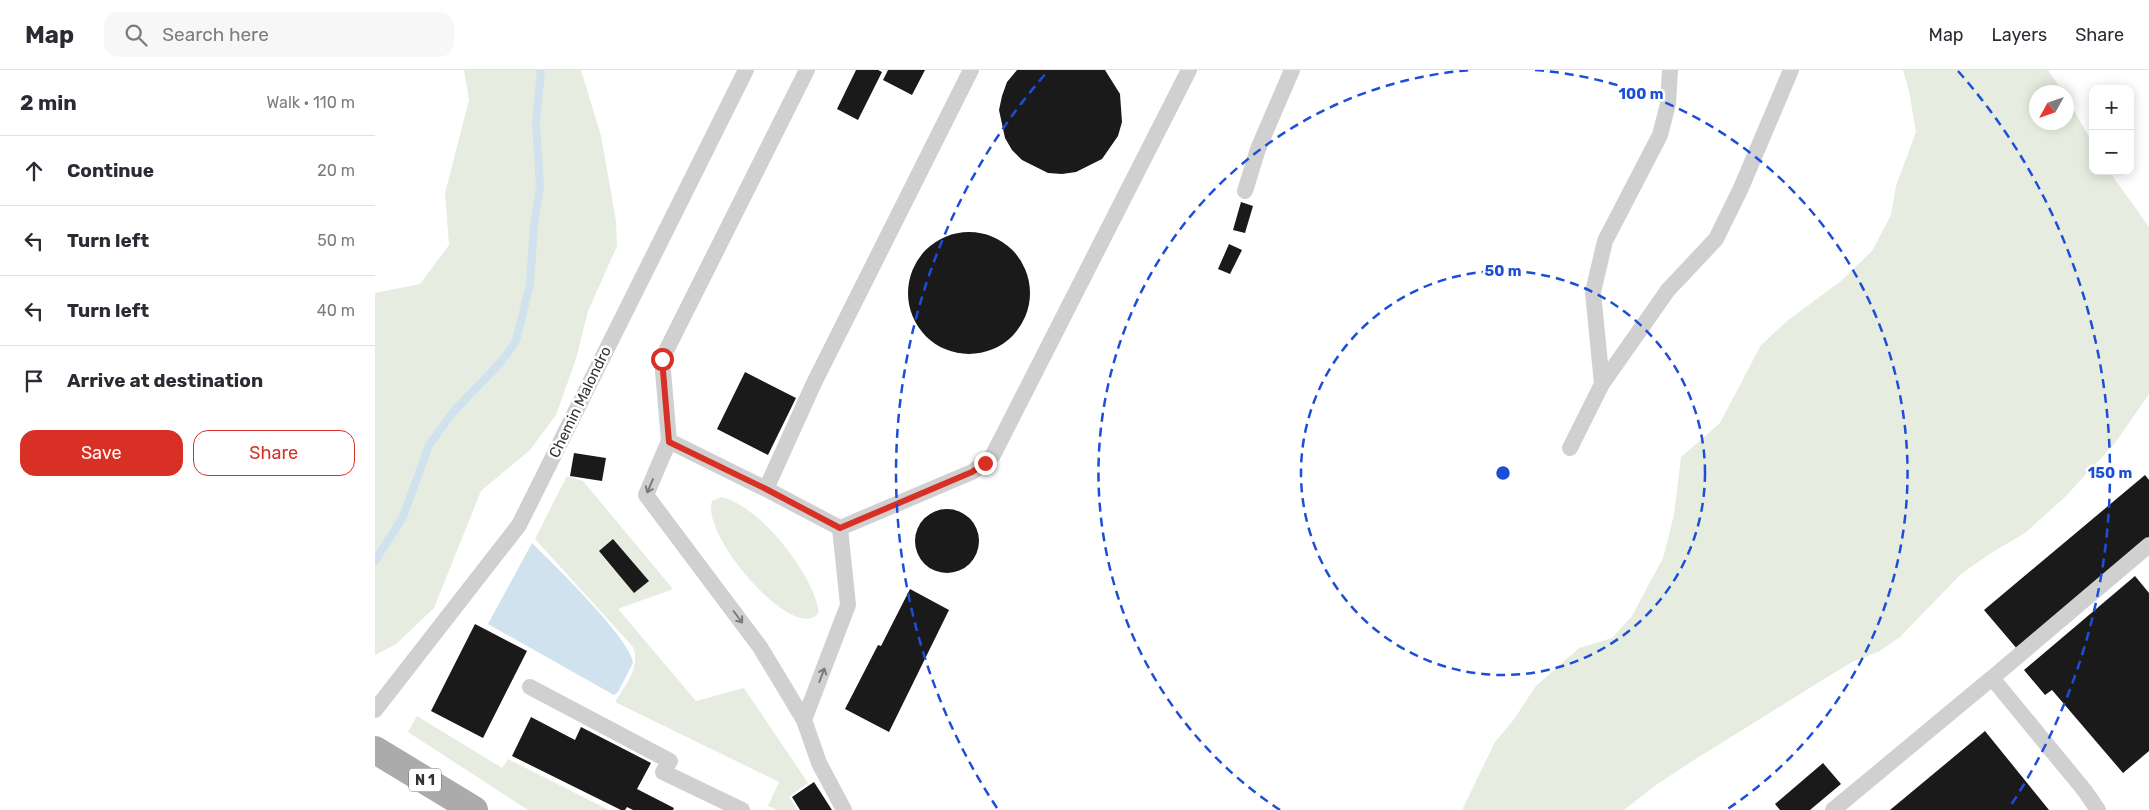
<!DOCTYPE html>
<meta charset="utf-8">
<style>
:root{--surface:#fff;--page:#f7f7f7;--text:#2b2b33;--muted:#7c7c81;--line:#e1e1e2;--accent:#d93025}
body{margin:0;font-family:Rubik,sans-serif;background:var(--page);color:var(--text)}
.controls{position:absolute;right:15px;top:15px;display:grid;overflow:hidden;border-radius:10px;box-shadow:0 2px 12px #0003}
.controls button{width:45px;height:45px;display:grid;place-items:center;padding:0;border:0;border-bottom:1px solid var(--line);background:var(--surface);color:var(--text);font:25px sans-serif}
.compass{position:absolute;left:1654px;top:15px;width:45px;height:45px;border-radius:50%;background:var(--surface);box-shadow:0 2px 12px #0003;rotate:230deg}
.stop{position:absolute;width:15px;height:15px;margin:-11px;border:4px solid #d93025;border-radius:50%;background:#fff}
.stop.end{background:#d93025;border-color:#fff;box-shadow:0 1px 5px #0008}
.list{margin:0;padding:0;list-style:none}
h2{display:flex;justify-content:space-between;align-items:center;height:65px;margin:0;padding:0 20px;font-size:21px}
h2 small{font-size:16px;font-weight:400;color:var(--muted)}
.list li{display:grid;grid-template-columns:32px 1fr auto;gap:15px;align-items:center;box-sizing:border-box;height:70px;padding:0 20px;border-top:1px solid var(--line)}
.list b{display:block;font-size:19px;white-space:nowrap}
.list em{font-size:16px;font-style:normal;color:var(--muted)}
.actions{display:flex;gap:10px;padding:15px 20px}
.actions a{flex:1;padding:11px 0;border:1px solid var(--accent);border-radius:15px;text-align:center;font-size:18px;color:var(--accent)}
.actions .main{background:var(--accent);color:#fff}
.icon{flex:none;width:28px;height:28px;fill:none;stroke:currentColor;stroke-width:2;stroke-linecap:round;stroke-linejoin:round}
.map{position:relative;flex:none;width:1774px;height:740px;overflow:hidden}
header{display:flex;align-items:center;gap:30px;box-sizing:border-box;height:70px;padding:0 25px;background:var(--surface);border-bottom:1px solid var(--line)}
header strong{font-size:24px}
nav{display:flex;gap:28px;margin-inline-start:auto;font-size:18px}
.search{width:350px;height:45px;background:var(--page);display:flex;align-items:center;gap:12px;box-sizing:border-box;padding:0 18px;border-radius:15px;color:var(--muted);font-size:19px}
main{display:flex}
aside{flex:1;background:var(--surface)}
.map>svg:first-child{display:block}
.green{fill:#e6ecdf}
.water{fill:#cfe2ee}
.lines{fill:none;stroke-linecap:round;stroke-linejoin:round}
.stream{stroke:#cfe2ee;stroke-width:8}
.building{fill:#1a1a1a}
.service{stroke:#d0d0d0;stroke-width:16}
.primary{stroke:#ababab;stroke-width:28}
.oneway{stroke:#7a7a7a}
.route{stroke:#d93025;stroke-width:6}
.ring{fill:none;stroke:#1d4ed8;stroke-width:2.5;stroke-dasharray:9 6}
.labels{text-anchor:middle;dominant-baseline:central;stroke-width:5;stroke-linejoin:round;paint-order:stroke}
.shield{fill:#fff;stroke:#707070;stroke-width:1}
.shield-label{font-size:14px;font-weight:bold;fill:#333}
.street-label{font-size:15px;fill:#333;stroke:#fff}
.centre{fill:#1d4ed8;stroke:#fff;stroke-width:2.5}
.ring-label{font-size:15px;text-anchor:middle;font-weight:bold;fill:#1d4ed8;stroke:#fff;stroke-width:5;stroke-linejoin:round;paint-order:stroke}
</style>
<header>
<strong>Map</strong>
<div class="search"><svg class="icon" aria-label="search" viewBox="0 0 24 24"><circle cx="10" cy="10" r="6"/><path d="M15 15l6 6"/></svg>Search here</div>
<nav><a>Map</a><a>Layers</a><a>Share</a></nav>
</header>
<main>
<aside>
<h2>2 min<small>Walk · 110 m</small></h2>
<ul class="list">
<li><svg class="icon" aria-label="ahead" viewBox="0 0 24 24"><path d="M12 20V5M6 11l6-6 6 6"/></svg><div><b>Continue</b></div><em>20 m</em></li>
<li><svg class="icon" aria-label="left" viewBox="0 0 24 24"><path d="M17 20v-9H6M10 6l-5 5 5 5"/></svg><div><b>Turn left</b></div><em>50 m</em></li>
<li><svg class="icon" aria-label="left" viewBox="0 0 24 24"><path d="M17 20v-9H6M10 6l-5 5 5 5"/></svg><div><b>Turn left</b></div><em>40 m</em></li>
<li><svg class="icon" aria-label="arrive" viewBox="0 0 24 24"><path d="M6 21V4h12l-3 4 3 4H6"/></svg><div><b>Arrive at destination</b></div></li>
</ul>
<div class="actions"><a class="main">Save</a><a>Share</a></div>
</aside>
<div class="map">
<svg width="1774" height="740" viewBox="0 0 1774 740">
<rect width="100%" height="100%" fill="#fff"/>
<!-- green -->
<path class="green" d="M89,0H206L226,66L241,151L242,176L213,241L201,289L181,345L155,380L106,421L59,538L21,574L0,585V223L45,214L74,175L70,123L94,30Z
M1528,0H1673L1688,22H1662V52H1692V28L1718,74V101H1734L1774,157V324L1740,373L1691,426L1650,463L1616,483L1586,504L1525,567L1503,582L1477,592L1449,609L1319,690L1281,715L1249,740H1087L1120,672L1140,648L1160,617L1204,578L1237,568L1257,546L1288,488L1299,445L1306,387L1345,353L1386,275L1412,251L1466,211L1497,181L1516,145L1521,116L1541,62L1534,21Z
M192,406L208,411L298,519L243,539L321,631L369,618L433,713L414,727L423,740H402L393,736L404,712L240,632C250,615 266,597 258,577L160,469Z
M346,427C384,435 438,503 444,542C422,577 325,466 337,431Z
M42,646L127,698L133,689L234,740H153L33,662Z"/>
<!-- water -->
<path class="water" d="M157,473C178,494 256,569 258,593L243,622L239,625L113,554Z"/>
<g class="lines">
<!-- stream -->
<path class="stream" d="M0,491L28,447L54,375L78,342L126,292L141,271L155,214L159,157L165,116L161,54L166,0"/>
</g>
<!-- building -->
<path class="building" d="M481,0H503L507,2L483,50L462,39Z
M513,0H550L537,25L508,10Z
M642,0H730L745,24L747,52L743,66L727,89L701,102L687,104L673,103L647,90L637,80L630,68L624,40L627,26L632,12Z
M866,132L878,136L870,163L858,160Z
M533 223a61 61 0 1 1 122 0a61 61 0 1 1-122 0Z
M854,174L867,180L855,204L843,199Z
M370,302L421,328L393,385L342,359Z
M199,383L231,388L227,411L195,406Z
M1770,405L1774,410V471L1643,580L1609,540Z
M540 471a32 32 0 1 1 64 0a32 32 0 1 1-64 0Z
M238,469L274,511L259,523L224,481Z
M1760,506L1774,523V681L1748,703L1677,620L1670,625L1649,600Z
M535,519L574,540L514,662L470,639L503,575L506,576Z
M100,554L152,581L108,668L56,641Z
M156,647L200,670L206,657L276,693L262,719L299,738L298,740H258L252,737L250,740H246L137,686Z
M1610,661L1674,740H1515Z
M1448,693L1466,714L1435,740H1405L1400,734Z
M439,712L457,740H425L417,727Z"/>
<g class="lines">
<!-- service -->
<path class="service" d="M432,0L287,289L294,371L271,425L385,577L429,650L444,693L469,740
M870,121L883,79L917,0
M1227,314L1293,220L1341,169L1366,118L1416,0
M294,371L391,419L465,458L473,535L429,650
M1195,378L1227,314L1218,222L1230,171L1285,65L1293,34L1295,0
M391,419L439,313L596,0
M465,458L597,402L610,393L618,385L814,0
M1617,608L1774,475
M155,617L295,691L288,702L367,740
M0,640L144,455L371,0
M1458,740L1617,608L1710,721L1723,740"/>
<!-- primary -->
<path class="primary" d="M0,680L99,740"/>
</g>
<!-- one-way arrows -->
<defs><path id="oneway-shaft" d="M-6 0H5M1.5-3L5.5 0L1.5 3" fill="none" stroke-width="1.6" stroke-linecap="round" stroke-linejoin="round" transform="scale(1.25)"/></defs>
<g class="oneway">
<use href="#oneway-shaft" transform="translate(275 416) rotate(113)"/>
<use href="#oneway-shaft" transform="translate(363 547) rotate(53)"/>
<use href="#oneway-shaft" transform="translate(447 605) rotate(-69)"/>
</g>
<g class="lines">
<!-- route -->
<path class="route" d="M287,289L294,372L391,419L465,458L597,402L610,393"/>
</g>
<!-- distance rings -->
<g class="ring">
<circle cx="1128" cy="403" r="202"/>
<path d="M905 740A404 404 0 0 1 1096 0M1160 0A404 404 0 0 1 1351 740"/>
<path d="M622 738A607 607 0 0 1 673 1M1583 1A607 607 0 0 1 1634 738"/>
</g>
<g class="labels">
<!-- shield labels -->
<rect class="shield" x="34" y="698.5" width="32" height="23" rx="4"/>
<g class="shield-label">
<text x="50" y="710">N 1</text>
</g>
<!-- street labels -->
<g class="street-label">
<text transform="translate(205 332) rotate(-64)">Chemin Malondro</text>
</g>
</g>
<circle cx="1128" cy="403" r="8" class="centre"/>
<g class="ring-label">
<text x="1266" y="29">100 m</text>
<text x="1128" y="206">50 m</text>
<text x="1735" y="408">150 m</text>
</g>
</svg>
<div class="controls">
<button>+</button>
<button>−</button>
</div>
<svg class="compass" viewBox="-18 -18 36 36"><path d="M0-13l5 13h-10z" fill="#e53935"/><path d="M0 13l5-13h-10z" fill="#7c7c81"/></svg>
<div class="stop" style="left:287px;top:289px"></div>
<div class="stop end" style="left:610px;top:393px"></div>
</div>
</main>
